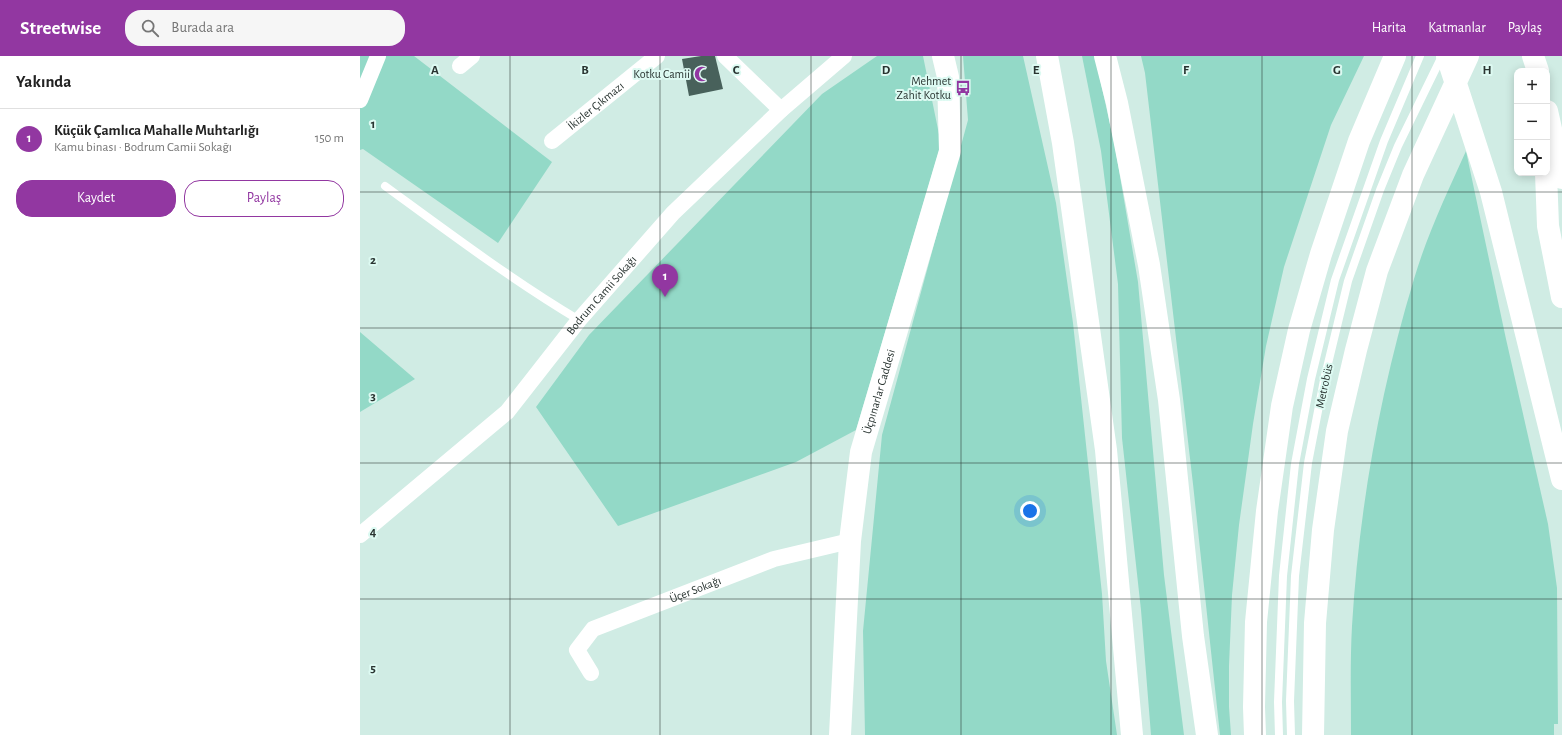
<!DOCTYPE html>
<html lang="tr">
<meta charset="utf-8">
<style>
:root{--surface:#fff;--page:#f6f6f6;--text:#222;--muted:#767676;--line:#e0e0e0;--accent:#9237a1}
body{margin:0;font-family:"Alegreya Sans",sans-serif;background:var(--page);color:var(--text)}
.controls{position:absolute;right:12px;top:12px;display:grid;overflow:hidden;border-radius:8px;box-shadow:0 2px 10px #0003}
.controls button{width:36px;height:36px;display:grid;place-items:center;padding:0;border:0;border-bottom:1px solid var(--line);background:var(--surface);color:var(--text);font:20px sans-serif}
.you{position:absolute;left:670px;top:455px;width:14px;height:14px;margin:-10px;border:3px solid #fff;border-radius:50%;background:#1a73e8;box-shadow:0 0 0 6px #1a73e833}
.badge{display:grid;place-items:center;width:26px;height:26px;border-radius:50%;background:var(--accent);color:#fff;font-size:13px;font-weight:700}
.pin{position:absolute;translate:-50% -33px;filter:drop-shadow(0 1px 2px #0008)}
.pin::after{content:'';position:absolute;top:21px;width:14px;height:12px;background:inherit;clip-path:polygon(0 0,100% 0,50% 100%)}
.list{margin:0;padding:0;list-style:none}
h2{display:flex;justify-content:space-between;align-items:center;height:52px;margin:0;padding:0 16px;font-size:17px}
h2 small{font-size:13px;font-weight:400;color:var(--muted)}
.list li{display:grid;grid-template-columns:26px 1fr auto;gap:12px;align-items:center;box-sizing:border-box;height:60px;padding:0 16px;border-top:1px solid var(--line)}
.list b{display:block;font-size:15px;white-space:nowrap}
.list p{margin:0;font-size:13px;white-space:nowrap;color:var(--muted)}
.list em{font-size:13px;font-style:normal;color:var(--muted)}
.actions{display:flex;gap:8px;padding:12px 16px}
.actions a{flex:1;padding:9px 0;border:1px solid var(--accent);border-radius:16px;text-align:center;font-size:14px;color:var(--accent)}
.actions .main{background:var(--accent);color:#fff}
.icon{flex:none;width:22px;height:22px;fill:none;stroke:currentColor;stroke-width:2;stroke-linecap:round;stroke-linejoin:round}
.map{position:relative;flex:none;width:1202px;height:679px;overflow:hidden}
header{display:flex;align-items:center;gap:24px;box-sizing:border-box;height:56px;padding:0 20px;background:var(--accent);color:#fff}
header strong{font-size:19px}
nav{display:flex;gap:22px;margin-inline-start:auto;font-size:14px}
.search{width:280px;height:36px;background:var(--page);display:flex;align-items:center;gap:10px;box-sizing:border-box;padding:0 14px;border-radius:16px;color:var(--muted);font-size:15px}
main{display:flex}
aside{flex:1;background:var(--surface)}
.map>svg:first-child{display:block}
.green{fill:#93d9c7}
.building{fill:#48615b}
.lines{fill:none;stroke-linecap:round;stroke-linejoin:round}
.lane{stroke:#fff;stroke-width:8}
.street{stroke:#fff;stroke-width:16}
.secondary{stroke:#fff;stroke-width:22}
.highway{stroke:#fff;stroke-width:22}
.grid{fill:none;stroke:#293431;stroke-width:1;stroke-opacity:0.55}
.labels{text-anchor:middle;dominant-baseline:central;stroke-width:4;stroke-linejoin:round;paint-order:stroke}
.poi-label{font-size:12px;fill:#293431;stroke:#ddfaf2;text-anchor:end}
.street-label{font-size:12px;fill:#293431;stroke:#ddfaf2}
.grid-label{font-size:13px;text-anchor:middle;font-weight:bold;fill:#293431;stroke:#ddfaf2;stroke-width:4;stroke-linejoin:round;paint-order:stroke}
</style>
<header>
<strong>Streetwise</strong>
<div class="search"><svg class="icon" aria-label="search" viewBox="0 0 24 24"><circle cx="10" cy="10" r="6"/><path d="M15 15l6 6"/></svg>Burada ara</div>
<nav><a>Harita</a><a>Katmanlar</a><a>Paylaş</a></nav>
</header>
<main>
<aside>
<h2>Yakında<small></small></h2>
<ul class="list">
<li><span class="badge">1</span><div><b>Küçük Çamlıca Mahalle Muhtarlığı</b><p>Kamu binası · Bodrum Camii Sokağı</p></div><em>150 m</em></li>
</ul>
<div class="actions"><a class="main">Kaydet</a><a>Paylaş</a></div>
</aside>
<div class="map">
<svg width="1202" height="679" viewBox="0 0 1202 679">
<rect width="100%" height="100%" fill="#d0ece4"/>
<!-- green -->
<path class="green" d="M0,0H54L192,106L138,187L3,93L0,94Z
M517,0H563L581,88L496,374L436,406L258,470L176,351L229,279L462,38Z
M603,0H663L696,147L713,267L742,538L746,605L757,679H505L503,575L522,379L608,64Z
M722,0H735L755,91L778,226L804,519L824,679H791L781,554L762,382L758,228L741,95Z
M781,0H1004L971,69L924,211L906,290L893,368L879,469L872,539L869,610V651L871,679H860L833,428L785,17Z
M1106,95L1146,283L1188,468L1197,532L1198,668H1194V679H991C991,643 990,606 992,570C999,453 1020,335 1054,223C1067,179 1087,137 1106,95Z
M0,276L55,323L0,356Z"/>
<!-- building -->
<path class="building" d="M341,0H355L363,33L329,40L322,3Z"/>
<g class="lines">
<!-- lane -->
<path class="lane" d="M25,130C88,176 152,224 219,264
M919,679L918,646L923,520L935,408L951,323L975,224L1024,85L1060,0
M931,679L930,645L935,520L948,407L964,324L988,225L1020,134L1038,90L1082,0"/>
<!-- street -->
<g class="street">
<path d="M365,0L421,54"/>
<path d="M100,10L112,0"/>
<path d="M0,44L18,0"/>
<path id="s1" d="M192,85L297,0"/>
<path id="s2" d="M0,479L147,356L219,264L313,157L421,54L484,0"/>
<path id="s3" d="M231,617L217,594L233,573L414,503L490,485"/>
</g>
<!-- secondary -->
<path class="secondary" id="s4" d="M480,679L490,485L501,396L590,95L588,21L583,0"/>
<!-- highway -->
<path class="highway" d="M687,0L703,87L746,394L772,679
M745,0L757,47L789,209L809,344L833,580L847,679
M1087,0L1131,136L1202,423
M1173,0L1178,15
M1187,55L1202,122
M1186,117L1188,170L1202,241
M895,679L894,651L896,566L907,455L922,350L939,274L961,198L999,85L1035,0
M953,679L955,567L963,474L977,375L996,294L1017,215L1053,119L1108,0"/>
</g>
<!-- grid -->
<path class="grid" d="M150,0V679M300,0V679M451,0V679M601,0V679M751,0V679M902,0V679M1052,0V679M0,136H1202M0,272H1202M0,407H1202M0,543H1202"/>
<!-- icons -->
<defs>
<symbol id="mosque-bare" viewBox="-9 -9 18 18"><path d="M3.5-4.9A6 6 0 1 0 3.5 4.9A5 5 0 1 1 3.5-4.9Z" fill="#9237a1" stroke="#ddfaf2" stroke-width="2.5" paint-order="stroke"/></symbol>
<symbol id="bus-bare" viewBox="-9 -9 18 18"><path d="M-5-6H5V4H4V6H2V4H-2V6H-4V4H-5ZM-3.5-4V0h7V-4ZM-3.5 1.2v1.5H-2V1.2ZM2 1.2v1.5H3.5V1.2Z" fill="#9237a1" stroke="#ddfaf2" stroke-width="2.5" paint-order="stroke"/></symbol>
</defs>
<g fill-rule="evenodd">
<use href="#mosque-bare" x="331" y="7" width="22" height="22"/>
<use href="#bus-bare" x="592" y="21" width="22" height="22"/>
</g>
<g class="labels">
<!-- poi labels -->
<g class="poi-label">
<text x="330" y="18">Kotku Camii</text>
<text x="591" y="25">Mehmet<tspan x="591" dy="14">Zahit Kotku</tspan></text>
</g>
<!-- street labels -->
<g class="street-label">
<text stroke="none"><textPath href="#s1" startOffset="56">İkizler Çıkmazı</textPath></text>
<text stroke="none"><textPath href="#s2" startOffset="342">Bodrum Camii Sokağı</textPath></text>
<text transform="translate(964 330) rotate(-78)">Metrobüs</text>
<text stroke="none"><textPath href="#s4" startOffset="347">Üçpınarlar Caddesi</textPath></text>
<text stroke="none"><textPath href="#s3" startOffset="163">Üçer Sokağı</textPath></text>
</g>
</g>
<g class="grid-label">
<text x="75" y="18">A</text>
<text x="225" y="18">B</text>
<text x="376" y="18">C</text>
<text x="526" y="18">D</text>
<text x="676" y="18">E</text>
<text x="826" y="18">F</text>
<text x="977" y="18">G</text>
<text x="1127" y="18">H</text>
<text x="13" y="72">1</text>
<text x="13" y="208">2</text>
<text x="13" y="344">3</text>
<text x="13" y="480">4</text>
<text x="13" y="616">5</text>
</g>
</svg>
<div class="controls">
<button>+</button>
<button>−</button>
<button><svg class="icon" aria-label="locate" viewBox="0 0 24 24"><circle cx="12" cy="12" r="6"/><path d="M12 2v4M12 18v4M2 12h4M18 12h4"/></svg></button>
</div>
<div class="you"></div>
<div class="pin badge" style="left:305px;top:241px">1</div>
</div>
</main>
